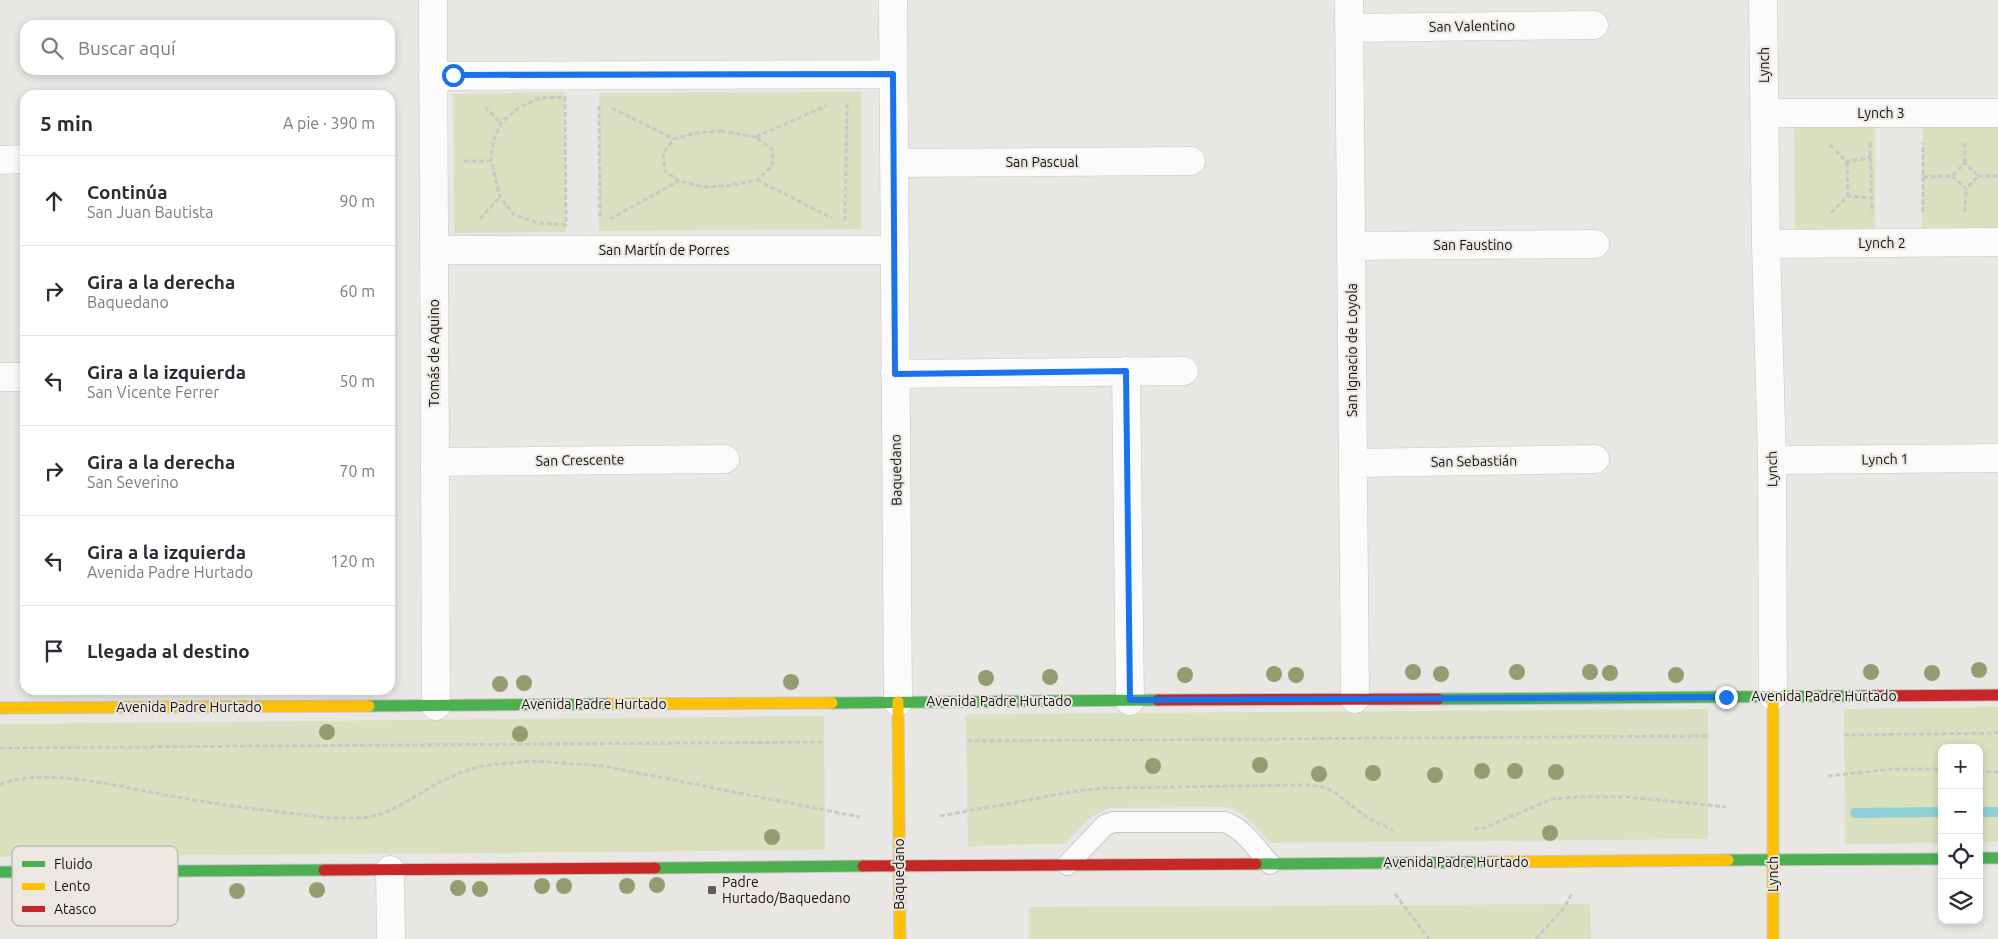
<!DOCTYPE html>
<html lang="es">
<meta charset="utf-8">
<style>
:root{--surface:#fff;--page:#f2f2f3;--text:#2b2b33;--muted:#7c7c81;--line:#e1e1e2}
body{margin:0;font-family:Ubuntu,sans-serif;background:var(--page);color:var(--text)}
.controls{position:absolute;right:15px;bottom:15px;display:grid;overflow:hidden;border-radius:10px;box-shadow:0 2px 8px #0003}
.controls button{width:45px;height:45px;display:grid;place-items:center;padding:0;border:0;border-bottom:1px solid var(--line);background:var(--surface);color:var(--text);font:25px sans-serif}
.stop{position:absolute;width:15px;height:15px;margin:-11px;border:4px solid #1a73e8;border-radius:50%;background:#fff}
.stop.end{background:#1a73e8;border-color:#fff;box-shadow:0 1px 5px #0008}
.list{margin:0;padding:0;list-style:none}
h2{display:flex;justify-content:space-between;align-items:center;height:65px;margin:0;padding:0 20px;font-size:21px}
h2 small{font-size:16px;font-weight:400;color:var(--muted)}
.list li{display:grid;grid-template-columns:32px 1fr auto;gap:15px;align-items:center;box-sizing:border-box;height:90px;padding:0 20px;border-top:1px solid var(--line)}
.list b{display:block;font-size:19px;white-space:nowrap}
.list p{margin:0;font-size:16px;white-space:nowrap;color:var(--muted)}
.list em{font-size:16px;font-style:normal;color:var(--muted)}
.icon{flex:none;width:28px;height:28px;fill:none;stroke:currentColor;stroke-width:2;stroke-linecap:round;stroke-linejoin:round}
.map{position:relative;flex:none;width:1998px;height:939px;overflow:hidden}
.search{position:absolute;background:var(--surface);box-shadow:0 2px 8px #0003;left:20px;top:20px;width:375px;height:55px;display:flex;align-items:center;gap:12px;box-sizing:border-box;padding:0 18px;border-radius:15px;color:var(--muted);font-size:19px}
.panel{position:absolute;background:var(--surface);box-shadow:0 2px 8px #0003;left:20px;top:90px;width:375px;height:605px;border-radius:15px}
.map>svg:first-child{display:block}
.green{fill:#dbe0c0}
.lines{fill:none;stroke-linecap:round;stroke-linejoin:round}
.stream{stroke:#8ed0d6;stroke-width:10}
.lane-casing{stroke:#c7c5c3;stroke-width:22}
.street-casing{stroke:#c7c5c3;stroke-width:29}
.fast-casing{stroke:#c7c5c3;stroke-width:13}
.slow-casing{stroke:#c7c5c3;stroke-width:13}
.jam-casing{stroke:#c7c5c3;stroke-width:13}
.path{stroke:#c9c8c8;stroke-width:3;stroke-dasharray:5 2.5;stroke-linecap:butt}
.lane{stroke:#fcfbfb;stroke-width:20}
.street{stroke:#fcfbfb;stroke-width:28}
.fast{stroke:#4caf50;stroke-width:11}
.slow{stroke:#ffc107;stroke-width:11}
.jam{stroke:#c62828;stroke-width:11}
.tree{fill:#979c70}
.route{stroke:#1a73e8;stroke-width:6}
.poi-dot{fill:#5e5d5a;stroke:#ece7e1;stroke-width:2}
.labels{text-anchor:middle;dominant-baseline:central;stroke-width:4;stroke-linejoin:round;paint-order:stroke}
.street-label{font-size:14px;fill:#131210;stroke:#ece7e1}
.poi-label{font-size:14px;fill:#131210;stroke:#ece7e1;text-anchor:start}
.key{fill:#ece7e1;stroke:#aba7a2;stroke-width:1}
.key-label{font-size:14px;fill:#131210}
</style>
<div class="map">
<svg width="1998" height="939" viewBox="0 0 1998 939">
<rect width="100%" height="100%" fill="#e9e7e4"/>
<!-- green -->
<path class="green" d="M564,92L566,232L454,233L453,94Z
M861,92V229L599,231V93Z
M1998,125V229L1922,230L1923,126Z
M1794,126H1875V230L1795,231Z
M1998,707V842H1979V748H1942V843L1845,844L1844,709Z
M1708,709V839L1270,843C1257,828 1246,813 1226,807L1111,808C1090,814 1080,828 1066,844L987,845L968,848L966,714Z
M824,716L825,850L0,857V724Z
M1590,904L1591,939H1029V907Z"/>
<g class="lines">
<!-- stream -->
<path class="stream" d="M1979,812H1998
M1855,813L1942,812"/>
<defs>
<path id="lane" d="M1067,865L1105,825L1114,822H1224C1243,827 1257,850 1270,864"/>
<path id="street" d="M433,0L436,706
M893,0L898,702
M1349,0L1355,699
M1763,0L1766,244L1772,460L1773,696
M1350,28L1594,25
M433,76L893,74
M1764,113H1998
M0,160L25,159
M894,163L1191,161
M1766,244L1998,242
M1351,246L1595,244
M434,250H895
M1126,371L1130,701
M895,374L1184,371
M0,377H25
M1772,460L1998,458
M435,462L725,459
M1353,463L1595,459
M390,870L391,939"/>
<path id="fast" d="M1438,699L1864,696
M832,703L1158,700
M369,706L609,704
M1979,858H1998
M1728,860L1942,859
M1256,864L1492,862
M655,868L863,866
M0,872L324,870"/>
<path id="slow" d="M1773,696V939
M898,702L900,939
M609,704L832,703
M0,708L369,706
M1492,862L1728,860"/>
<path id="jam" d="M1864,696L1998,695
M1158,700L1438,699
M863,866L1256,864
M324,870L655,868"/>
</defs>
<!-- lane casing -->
<use href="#lane" class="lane-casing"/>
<!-- street casing -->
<use href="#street" class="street-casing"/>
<!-- fast casing -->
<use href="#fast" class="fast-casing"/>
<!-- slow casing -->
<use href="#slow" class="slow-casing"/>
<!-- jam casing -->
<use href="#jam" class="jam-casing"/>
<!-- path -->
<path class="path" d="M565,97L566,225L539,223L514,215L500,197L491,161L493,142L501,123L518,108L540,98Z
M599,106L600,219
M485,107L501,123
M612,108L674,139
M721,131L756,137L773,150L772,166L757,180L727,186L703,187L679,181L665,171L663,153L674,139L696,133Z
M756,137L826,106
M1870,143L1872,212
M1965,143V163
M1830,145L1847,162L1871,157
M464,161H491
M1847,162L1848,196
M1978,176H1998
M1923,177L1952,176L1965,163L1978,176L1966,189L1952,176
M757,180L832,218
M1923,212V143
M1965,212L1966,189
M1831,213L1848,196L1871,198
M480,219L500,197
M610,219L679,181
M845,221L847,104
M1844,735L1998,733
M967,741L1708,736
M0,748L824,742
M1979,771L1998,772
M1828,776L1892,769H1942
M0,784C49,766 127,789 177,797C220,805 263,810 306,815L327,818H364L382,814L397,807L440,782L459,773L481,766L531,761L603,766L860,817
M940,816L1083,790L1107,788L1305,785L1319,786L1333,791L1369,819L1393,830
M1474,829L1484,828L1552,799L1572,797H1629L1726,807
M1395,894L1429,939
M1536,939L1564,908L1572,893"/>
<!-- lane -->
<use href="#lane" class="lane"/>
<!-- street -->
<use href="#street" class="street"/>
<!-- fast -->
<use href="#fast" class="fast"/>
<!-- slow -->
<use href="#slow" class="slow"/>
<!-- jam -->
<use href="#jam" class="jam"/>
</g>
<!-- trees -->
<g class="tree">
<circle cx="1979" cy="670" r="8"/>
<circle cx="1413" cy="672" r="8"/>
<circle cx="1517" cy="672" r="8"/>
<circle cx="1590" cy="672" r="8"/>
<circle cx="1871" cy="672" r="8"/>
<circle cx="1610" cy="673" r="8"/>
<circle cx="1932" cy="673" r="8"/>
<circle cx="1274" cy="674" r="8"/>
<circle cx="1441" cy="674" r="8"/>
<circle cx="1185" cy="675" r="8"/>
<circle cx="1296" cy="675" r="8"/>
<circle cx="1676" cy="675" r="8"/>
<circle cx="1050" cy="677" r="8"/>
<circle cx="986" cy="678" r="8"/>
<circle cx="791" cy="682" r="8"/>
<circle cx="524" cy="683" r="8"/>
<circle cx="500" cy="684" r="8"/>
<circle cx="327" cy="732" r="8"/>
<circle cx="520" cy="734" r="8"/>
<circle cx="1260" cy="765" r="8"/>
<circle cx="1153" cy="766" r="8"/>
<circle cx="1482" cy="771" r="8"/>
<circle cx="1515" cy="771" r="8"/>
<circle cx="1556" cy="772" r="8"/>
<circle cx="1373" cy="773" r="8"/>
<circle cx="1319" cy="774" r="8"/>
<circle cx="1435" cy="775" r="8"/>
<circle cx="1550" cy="833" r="8"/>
<circle cx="772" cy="837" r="8"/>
<circle cx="657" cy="885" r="8"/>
<circle cx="542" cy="886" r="8"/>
<circle cx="564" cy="886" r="8"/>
<circle cx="627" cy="886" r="8"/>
<circle cx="458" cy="888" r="8"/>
<circle cx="480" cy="889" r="8"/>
<circle cx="317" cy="890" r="8"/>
<circle cx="237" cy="891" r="8"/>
</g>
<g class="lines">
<!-- route -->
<path class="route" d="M453,75L893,74L895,374L1126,371L1130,700L1726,697"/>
</g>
<!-- markers -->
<rect class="poi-dot" x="707" y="885" width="10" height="10" rx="2.5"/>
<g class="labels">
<!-- street labels -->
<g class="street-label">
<text transform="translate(1472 26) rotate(-1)">San Valentino</text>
<text transform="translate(1764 65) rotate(-90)">Lynch</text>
<text x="1881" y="113">Lynch 3</text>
<text x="1042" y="162">San Pascual</text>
<text x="1882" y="243">Lynch 2</text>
<text x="1473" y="245">San Faustino</text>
<text x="664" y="250">San Martín de Porres</text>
<text transform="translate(1352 350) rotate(-90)">San Ignacio de Loyola</text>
<text transform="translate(434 353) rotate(-90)">Tomás de Aquino</text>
<text transform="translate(1885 459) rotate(-1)">Lynch 1</text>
<text transform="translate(580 460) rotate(-1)">San Crescente</text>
<text transform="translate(1474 461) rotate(-1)">San Sebastián</text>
<text transform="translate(1772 469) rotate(-91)">Lynch</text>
<text transform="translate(896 470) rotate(-91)">Baquedano</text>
<text x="1824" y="696">Avenida Padre Hurtado</text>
<text x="999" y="701">Avenida Padre Hurtado</text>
<text x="594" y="704">Avenida Padre Hurtado</text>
<text x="189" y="707">Avenida Padre Hurtado</text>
<text x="1456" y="862">Avenida Padre Hurtado</text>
<text transform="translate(899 874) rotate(-90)">Baquedano</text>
<text transform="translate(1773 874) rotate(-90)">Lynch</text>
</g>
<!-- poi labels -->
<g class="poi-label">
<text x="722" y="882">Padre<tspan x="722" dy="16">Hurtado/Baquedano</tspan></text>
</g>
</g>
<!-- legend -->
<rect x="12" y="846" width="166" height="80" rx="8" class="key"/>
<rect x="22" y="861" width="23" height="6" fill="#4caf50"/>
<rect x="22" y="883" width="23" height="7" fill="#ffc107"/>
<rect x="22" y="906" width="23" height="6" fill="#c62828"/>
<g class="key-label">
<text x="54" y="869">Fluido</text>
<text x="54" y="891">Lento</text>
<text x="54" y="914">Atasco</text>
</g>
</svg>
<div class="controls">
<button>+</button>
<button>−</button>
<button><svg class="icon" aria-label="locate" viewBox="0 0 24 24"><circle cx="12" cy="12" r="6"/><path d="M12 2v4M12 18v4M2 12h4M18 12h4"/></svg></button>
<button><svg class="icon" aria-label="layers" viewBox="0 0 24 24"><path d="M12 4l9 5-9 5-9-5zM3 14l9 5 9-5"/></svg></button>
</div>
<div class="stop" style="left:453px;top:75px"></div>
<div class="stop end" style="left:1726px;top:697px"></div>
<div class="search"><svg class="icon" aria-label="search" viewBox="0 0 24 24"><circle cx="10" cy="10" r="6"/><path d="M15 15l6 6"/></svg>Buscar aquí</div>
<section class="panel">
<h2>5 min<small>A pie · 390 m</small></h2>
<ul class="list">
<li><svg class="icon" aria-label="ahead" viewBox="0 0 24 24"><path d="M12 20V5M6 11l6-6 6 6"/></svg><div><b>Continúa</b><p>San Juan Bautista</p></div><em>90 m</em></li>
<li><svg class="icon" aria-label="right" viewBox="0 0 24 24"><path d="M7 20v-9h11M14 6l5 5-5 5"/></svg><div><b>Gira a la derecha</b><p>Baquedano</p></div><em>60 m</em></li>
<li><svg class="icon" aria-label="left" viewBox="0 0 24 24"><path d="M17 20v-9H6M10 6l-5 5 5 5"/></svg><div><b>Gira a la izquierda</b><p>San Vicente Ferrer</p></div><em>50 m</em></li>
<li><svg class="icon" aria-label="right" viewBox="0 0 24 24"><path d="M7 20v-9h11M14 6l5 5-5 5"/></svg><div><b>Gira a la derecha</b><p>San Severino</p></div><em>70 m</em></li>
<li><svg class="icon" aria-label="left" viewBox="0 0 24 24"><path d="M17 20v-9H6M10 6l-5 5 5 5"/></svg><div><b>Gira a la izquierda</b><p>Avenida Padre Hurtado</p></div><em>120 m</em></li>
<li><svg class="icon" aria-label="arrive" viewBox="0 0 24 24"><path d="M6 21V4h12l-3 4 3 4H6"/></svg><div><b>Llegada al destino</b></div></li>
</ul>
</section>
</div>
